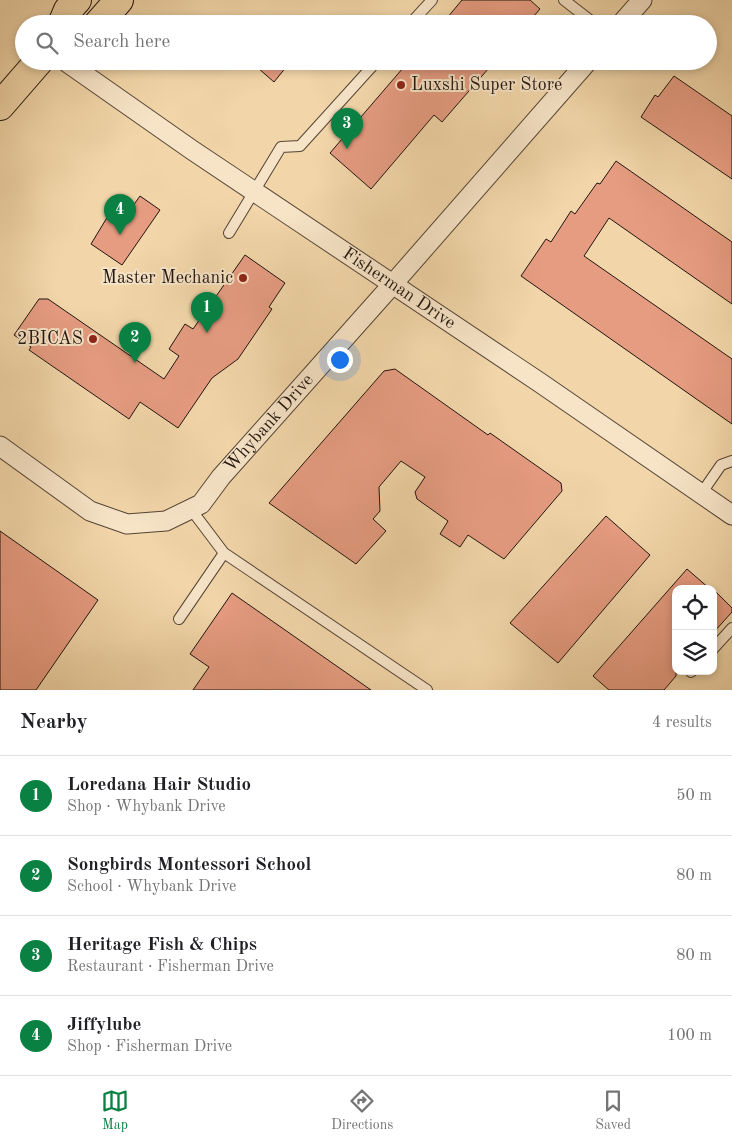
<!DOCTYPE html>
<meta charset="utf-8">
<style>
:root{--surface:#fff;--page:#f2f2f2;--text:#202124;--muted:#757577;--line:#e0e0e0;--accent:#0b8043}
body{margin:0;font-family:"Old Standard TT",serif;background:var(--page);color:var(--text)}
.controls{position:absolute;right:15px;bottom:15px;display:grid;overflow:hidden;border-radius:10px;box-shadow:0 2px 8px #0003}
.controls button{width:45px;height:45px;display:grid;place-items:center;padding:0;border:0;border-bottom:1px solid var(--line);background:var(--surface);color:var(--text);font:25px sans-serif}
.you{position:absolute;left:339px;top:359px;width:18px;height:18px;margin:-12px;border:4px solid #fff;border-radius:50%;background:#1a73e8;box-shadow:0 0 0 8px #1a73e833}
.badge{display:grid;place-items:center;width:32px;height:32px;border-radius:50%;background:var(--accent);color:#fff;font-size:16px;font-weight:700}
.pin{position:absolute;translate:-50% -41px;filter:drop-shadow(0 1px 2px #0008)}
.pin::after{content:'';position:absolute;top:26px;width:18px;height:15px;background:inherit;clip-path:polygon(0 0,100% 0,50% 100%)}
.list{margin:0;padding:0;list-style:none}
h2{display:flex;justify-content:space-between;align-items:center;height:65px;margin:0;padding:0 20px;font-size:21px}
h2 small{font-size:16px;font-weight:400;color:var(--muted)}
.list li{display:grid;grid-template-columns:32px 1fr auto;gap:15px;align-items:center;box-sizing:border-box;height:80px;padding:0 20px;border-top:1px solid var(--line)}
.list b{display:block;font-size:19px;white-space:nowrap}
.list p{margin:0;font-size:16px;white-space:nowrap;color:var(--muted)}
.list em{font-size:16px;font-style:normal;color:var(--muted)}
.icon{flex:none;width:28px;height:28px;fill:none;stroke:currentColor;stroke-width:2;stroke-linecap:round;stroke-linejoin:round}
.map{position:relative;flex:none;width:732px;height:690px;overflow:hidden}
.search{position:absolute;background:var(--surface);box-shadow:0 2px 8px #0003;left:15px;right:15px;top:15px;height:55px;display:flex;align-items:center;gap:12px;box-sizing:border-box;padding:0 18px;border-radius:28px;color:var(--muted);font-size:19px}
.sheet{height:385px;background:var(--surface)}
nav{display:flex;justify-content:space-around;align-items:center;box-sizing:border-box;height:70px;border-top:1px solid var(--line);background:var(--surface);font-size:14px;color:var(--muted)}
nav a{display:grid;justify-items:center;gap:2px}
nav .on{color:var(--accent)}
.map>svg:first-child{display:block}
.building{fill:#e69c81;stroke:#201510}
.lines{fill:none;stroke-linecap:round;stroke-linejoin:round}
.service-casing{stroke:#544536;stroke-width:12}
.minor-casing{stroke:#544536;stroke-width:21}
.primary-casing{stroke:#201510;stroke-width:30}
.service{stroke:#f7e4c7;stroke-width:10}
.minor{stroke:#f7e4c7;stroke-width:19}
.primary{stroke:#f2d6a9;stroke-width:28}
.poi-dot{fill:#8f2418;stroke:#f7e4c7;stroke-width:2}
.labels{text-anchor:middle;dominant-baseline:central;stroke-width:4;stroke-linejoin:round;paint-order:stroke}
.poi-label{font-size:18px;fill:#201510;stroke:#f7e4c7;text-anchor:end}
.street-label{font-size:18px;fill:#201510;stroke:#f7e4c7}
</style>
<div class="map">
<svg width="732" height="690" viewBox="0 0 732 690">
<rect width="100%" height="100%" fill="#f2d6a9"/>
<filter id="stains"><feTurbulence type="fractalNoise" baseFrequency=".004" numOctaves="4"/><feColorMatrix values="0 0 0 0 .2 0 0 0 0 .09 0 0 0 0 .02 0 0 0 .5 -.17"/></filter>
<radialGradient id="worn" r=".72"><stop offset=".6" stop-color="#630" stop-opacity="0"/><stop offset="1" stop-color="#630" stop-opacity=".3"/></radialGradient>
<!-- building -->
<path class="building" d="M462,0H530L540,9L527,24H442Z
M250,61H291L274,82Z
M409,61H495L442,122L434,115L371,189L330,153Z
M674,76L732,116V179L641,117L655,95L658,97Z
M616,161L732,242V304L609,218L584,256L732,359V424L521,276L546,239L551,242L571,211L575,214L597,183L600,184Z
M140,196L160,210L122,265L91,244L108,216L120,224Z
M245,255L285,283L269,307L272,309L238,359L212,378L178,428L140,402L129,419L29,350L31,347L14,335L39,299H48L164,379L179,356L169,349L185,324L193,329Z
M395,369L488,435L490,433L561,483L562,491L504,559L468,535L460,547L440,534L448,521L417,499L415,492L425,477L401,461L379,487L380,511L373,519L386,531L356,564L269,503L384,371Z
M606,516L650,555L558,663L510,623Z
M0,531L98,600L36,690H0Z
M687,569L710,589H676V676L664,690H609L593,676Z
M713,589L732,608V612L713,633Z
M232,593L371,690H193L209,667L190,654Z"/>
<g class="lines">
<defs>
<path id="service" d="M564,0L595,24
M410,24L432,0
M229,233L281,147L300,146L377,61
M701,494L721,465L732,461
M190,508L224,553L427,690
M179,619L224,553
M713,649L732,628
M691,672L692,671"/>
<g id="minor">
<path d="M621,24L642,0"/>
<path id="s1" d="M65,61L192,150L539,382L732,515"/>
<path id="s2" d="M0,446L90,511L127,524L166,521L201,504L221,477L392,285L588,61"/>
</g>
<path id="primary" d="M62,24L68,10L77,0
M98,24L119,0
M0,106L39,61"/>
</defs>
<!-- service casing -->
<use href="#service" class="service-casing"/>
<!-- minor casing -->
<use href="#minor" class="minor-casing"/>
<!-- primary casing -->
<use href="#primary" class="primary-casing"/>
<!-- service -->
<use href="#service" class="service"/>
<!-- minor -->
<use href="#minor" class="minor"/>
<!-- primary -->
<use href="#primary" class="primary"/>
</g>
<!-- markers -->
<g class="poi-dot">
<circle cx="401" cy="85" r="5"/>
<circle cx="243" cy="278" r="5"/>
<circle cx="93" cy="339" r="5"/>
</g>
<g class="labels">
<!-- poi labels -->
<g class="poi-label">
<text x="411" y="85" text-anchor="start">Luxshi Super Store</text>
<text x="233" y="278">Master Mechanic</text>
<text x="83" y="339">2BICAS</text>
</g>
<!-- street labels -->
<g class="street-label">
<text stroke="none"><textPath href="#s1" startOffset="404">Fisherman Drive</textPath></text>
<text stroke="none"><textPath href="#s2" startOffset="334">Whybank Drive</textPath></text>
</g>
</g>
<rect width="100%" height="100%" filter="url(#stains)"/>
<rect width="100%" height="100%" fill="url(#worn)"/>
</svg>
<div class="controls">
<button><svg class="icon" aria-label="locate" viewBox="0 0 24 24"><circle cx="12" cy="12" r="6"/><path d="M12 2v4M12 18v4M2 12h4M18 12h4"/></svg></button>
<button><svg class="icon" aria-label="layers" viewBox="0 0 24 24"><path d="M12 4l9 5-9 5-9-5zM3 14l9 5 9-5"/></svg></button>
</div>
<div class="you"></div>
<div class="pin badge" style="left:207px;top:333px">1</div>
<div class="pin badge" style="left:135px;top:363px">2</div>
<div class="pin badge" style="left:347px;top:149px">3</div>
<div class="pin badge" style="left:120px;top:235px">4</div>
<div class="search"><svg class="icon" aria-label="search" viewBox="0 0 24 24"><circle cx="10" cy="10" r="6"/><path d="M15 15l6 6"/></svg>Search here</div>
</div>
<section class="sheet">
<h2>Nearby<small>4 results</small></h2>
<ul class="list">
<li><span class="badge">1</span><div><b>Loredana Hair Studio</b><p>Shop · Whybank Drive</p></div><em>50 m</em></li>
<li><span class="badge">2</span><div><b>Songbirds Montessori School</b><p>School · Whybank Drive</p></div><em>80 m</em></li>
<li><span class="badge">3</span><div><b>Heritage Fish &amp; Chips</b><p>Restaurant · Fisherman Drive</p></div><em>80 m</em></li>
<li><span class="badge">4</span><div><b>Jiffylube</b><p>Shop · Fisherman Drive</p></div><em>100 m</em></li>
</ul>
</section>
<nav>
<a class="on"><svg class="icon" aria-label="map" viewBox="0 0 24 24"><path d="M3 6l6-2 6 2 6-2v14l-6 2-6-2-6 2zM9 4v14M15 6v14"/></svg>Map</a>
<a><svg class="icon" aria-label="directions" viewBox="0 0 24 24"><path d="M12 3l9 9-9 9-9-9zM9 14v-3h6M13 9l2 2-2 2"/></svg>Directions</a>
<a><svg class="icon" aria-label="saved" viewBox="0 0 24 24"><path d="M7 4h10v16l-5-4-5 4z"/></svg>Saved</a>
</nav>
